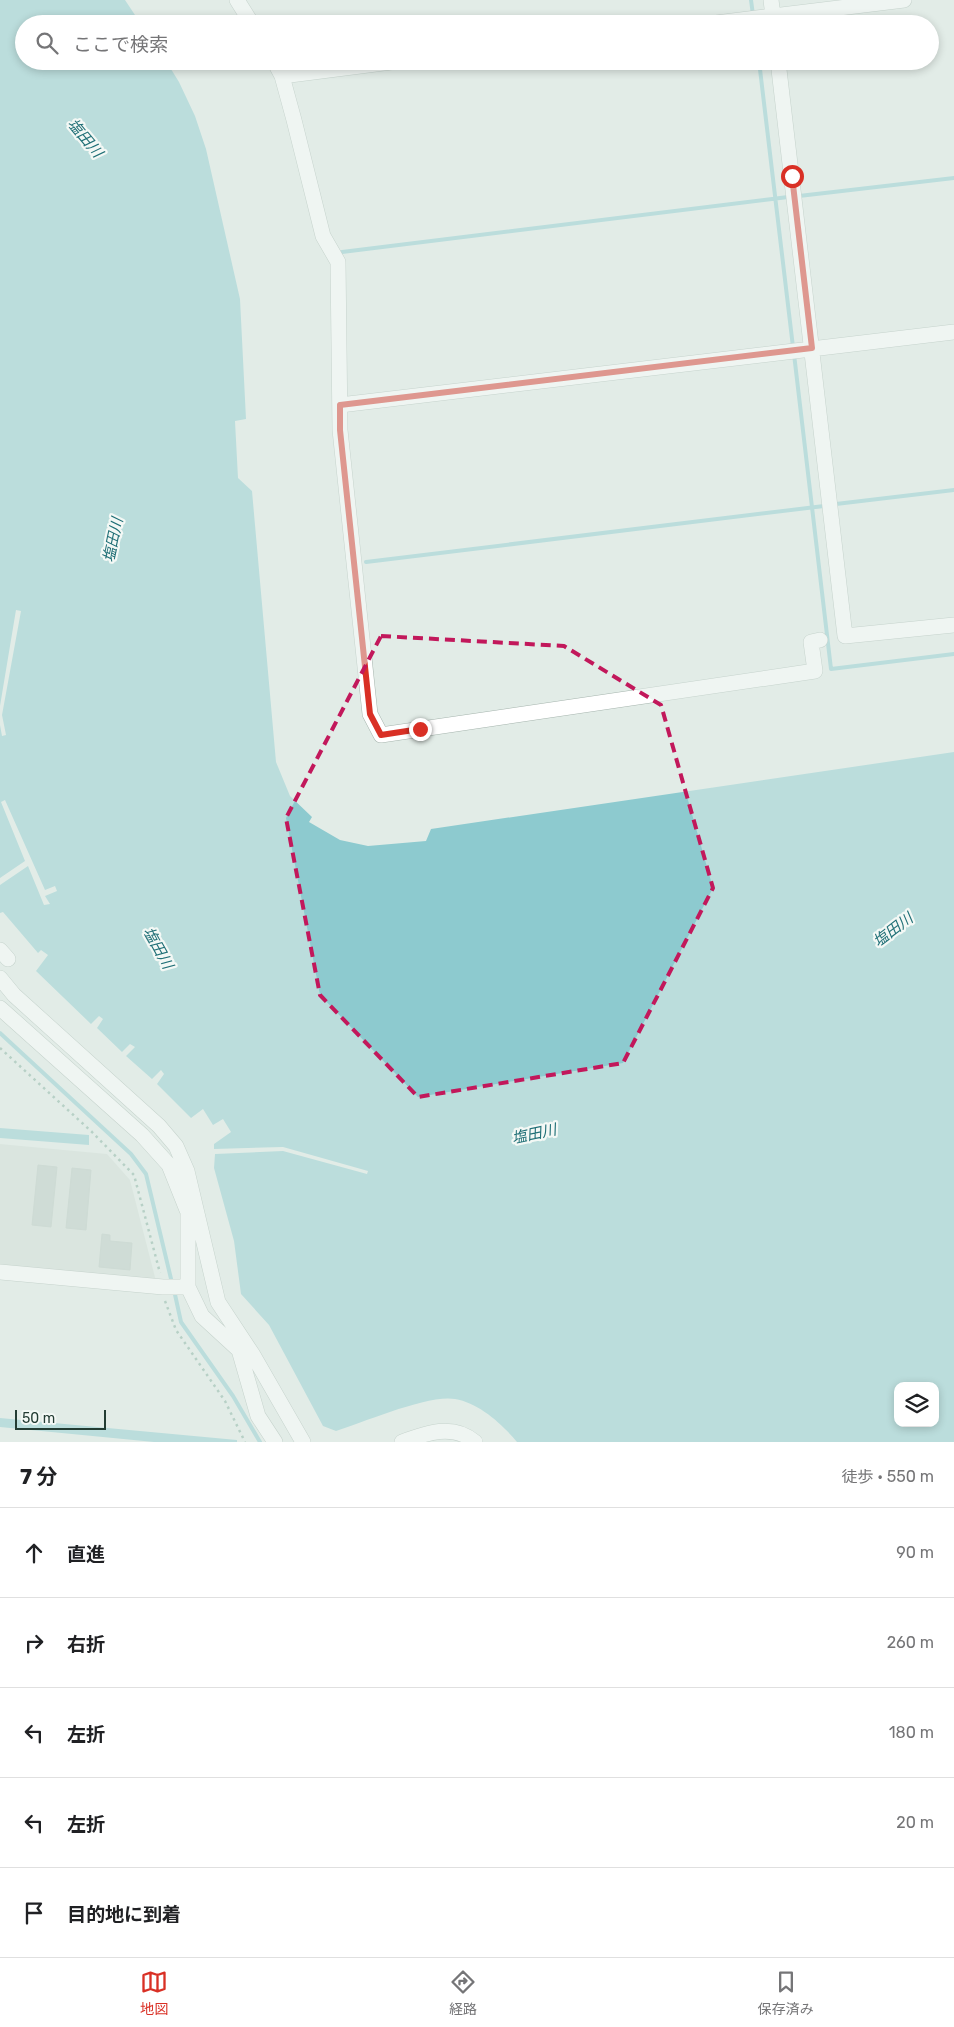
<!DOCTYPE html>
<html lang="ja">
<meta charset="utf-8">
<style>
:root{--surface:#fff;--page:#f6f6f6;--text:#202124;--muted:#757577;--line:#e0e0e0;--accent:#d93025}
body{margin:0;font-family:Rubik,"Noto Sans JP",sans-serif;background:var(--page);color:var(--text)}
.controls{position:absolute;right:15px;bottom:15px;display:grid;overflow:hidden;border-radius:10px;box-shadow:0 2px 8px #0003}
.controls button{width:45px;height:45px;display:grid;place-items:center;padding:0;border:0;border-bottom:1px solid var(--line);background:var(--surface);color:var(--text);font:25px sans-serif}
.scale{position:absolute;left:15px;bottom:12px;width:91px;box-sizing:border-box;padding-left:5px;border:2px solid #233c33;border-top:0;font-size:14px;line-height:18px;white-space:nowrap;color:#233c33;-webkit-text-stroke:4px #f3f8f5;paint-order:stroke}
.stop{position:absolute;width:15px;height:15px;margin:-11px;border:4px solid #d93025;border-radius:50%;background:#fff}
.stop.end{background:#d93025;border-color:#fff;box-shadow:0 1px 5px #0008}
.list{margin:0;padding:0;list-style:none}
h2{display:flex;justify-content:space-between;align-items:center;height:65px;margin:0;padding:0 20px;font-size:21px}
h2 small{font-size:16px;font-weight:400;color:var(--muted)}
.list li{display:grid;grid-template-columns:32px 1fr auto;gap:15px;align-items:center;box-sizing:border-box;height:90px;padding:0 20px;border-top:1px solid var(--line)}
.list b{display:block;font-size:19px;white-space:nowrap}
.list em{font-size:16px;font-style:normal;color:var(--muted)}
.icon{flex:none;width:28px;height:28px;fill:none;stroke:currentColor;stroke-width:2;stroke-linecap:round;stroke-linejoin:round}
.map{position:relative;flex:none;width:954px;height:1442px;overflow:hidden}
.search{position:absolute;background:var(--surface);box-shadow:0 2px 8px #0003;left:15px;right:15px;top:15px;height:55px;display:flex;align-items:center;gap:12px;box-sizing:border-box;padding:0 18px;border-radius:28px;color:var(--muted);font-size:19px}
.sheet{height:515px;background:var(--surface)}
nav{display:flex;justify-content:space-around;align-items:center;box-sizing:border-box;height:70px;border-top:1px solid var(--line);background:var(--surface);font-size:14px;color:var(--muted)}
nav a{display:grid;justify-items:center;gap:2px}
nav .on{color:var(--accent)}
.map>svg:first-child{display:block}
.built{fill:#d1dcd6}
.water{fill:#8dcacf;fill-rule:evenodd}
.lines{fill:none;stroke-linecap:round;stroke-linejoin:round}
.stream{stroke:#8dcacf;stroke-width:4}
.building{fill:#b8c7c0;stroke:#b5c5bd}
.minor-casing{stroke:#a5b4ad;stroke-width:16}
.path{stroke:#84ae9e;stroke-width:2.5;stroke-dasharray:2.5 4;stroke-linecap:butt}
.minor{stroke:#fff;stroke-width:15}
.route{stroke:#d93025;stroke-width:6}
.marked{fill:none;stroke:#c2185b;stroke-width:4;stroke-dasharray:10 6;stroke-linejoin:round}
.labels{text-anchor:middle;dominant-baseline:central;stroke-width:4.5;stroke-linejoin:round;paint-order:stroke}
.water-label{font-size:15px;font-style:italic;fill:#1f6f76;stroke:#f3f8f5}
</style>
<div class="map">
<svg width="954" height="1442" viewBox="0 0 954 1442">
<rect width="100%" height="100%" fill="#e2ece7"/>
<!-- built -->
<path class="built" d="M0,1144L107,1154L130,1180L156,1281L0,1266Z"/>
<!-- water -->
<path class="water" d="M0,0H125L141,24H24V61H166L179,82L195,116L206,149L240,299L246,419L235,421L238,478L252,491L276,762L290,796L312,817L309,822L340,840L368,846L426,841L431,829L954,752V1442H517C502,1424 479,1403 455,1399C429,1394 364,1422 336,1431L323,1426L269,1325L241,1294L234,1241L214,1168L215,1154L283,1151L367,1174L368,1171L283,1147L214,1149V1144L231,1132L223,1119L213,1125L203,1109L191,1118L157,1084L164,1074L161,1070L152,1079L126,1056L135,1047L130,1044L122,1052L97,1028L103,1019L99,1016L91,1024L36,971L48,955L41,950L38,953L3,912L0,913V885L28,866L44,905L50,904L45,896L57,891L55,886L45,890L5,800L1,802L25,861L0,878V725L2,736L6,735L2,715L21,611L16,610L0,706ZM898,1386H935V1423H898Z
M0,1128L89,1135V1145L0,1138Z
M0,1418L237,1440V1442H154L0,1427Z"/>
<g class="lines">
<!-- stream -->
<path class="stream" d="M751,0L753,15
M759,61L793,347
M799,196L954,178
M342,252L788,197
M794,354L831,669L954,654
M836,504L954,490
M366,562L824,506
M0,1033L131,1154L146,1174L172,1283
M174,1290L181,1322L233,1396L260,1442"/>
</g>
<!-- building -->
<path class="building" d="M38,1165L57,1167L51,1227L32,1225Z
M72,1168L91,1170L86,1230L66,1228Z
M102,1234L110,1235V1241L132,1243L130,1270L99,1267Z"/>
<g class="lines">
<defs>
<path id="minor" d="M237,0L252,24
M771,0L774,24
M708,24L904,0
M274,61L282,76L294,120L323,236L338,262L340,430L370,714L381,735L815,671L811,642L820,640
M778,61L845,636L954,625
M282,76L399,61
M340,405L954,332
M0,950L8,959
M0,978L14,995L159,1126L176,1146L187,1171L218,1302L253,1355L303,1442
M0,1008L142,1135L169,1165L187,1210
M0,1272L163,1287H188L202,1316L239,1350L251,1354
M188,1287V1209
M239,1350L258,1416L275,1442
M402,1442C426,1433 453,1423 475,1442"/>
</defs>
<!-- minor casing -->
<use href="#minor" class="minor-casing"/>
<!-- path -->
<path class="path" d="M0,1048L92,1132L134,1175L160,1273
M165,1301L176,1330L225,1401L245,1442"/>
<!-- minor -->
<use href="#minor" class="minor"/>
</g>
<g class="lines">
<!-- route -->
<path class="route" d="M420,729L381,735L370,714L340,430V405L812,348L792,176"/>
</g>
<!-- marked area -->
<path d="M0 0H954V1442H0ZM381,636L564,646L661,705L713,888L623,1063L418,1097L320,995L286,818Z" fill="#e2ece7" fill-opacity=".55" fill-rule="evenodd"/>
<path class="marked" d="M381,636L564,646L661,705L713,888L623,1063L418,1097L320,995L286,818Z"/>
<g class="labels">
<!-- water labels -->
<g class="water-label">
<text transform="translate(85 138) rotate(50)">塩田川</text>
<text transform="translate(113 540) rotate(-78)">塩田川</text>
<text transform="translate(893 930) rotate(-37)">塩田川</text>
<text transform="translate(158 948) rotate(61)">塩田川</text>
<text transform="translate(534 1134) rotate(-12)">塩田川</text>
</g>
</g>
</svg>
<div class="controls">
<button><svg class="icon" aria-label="layers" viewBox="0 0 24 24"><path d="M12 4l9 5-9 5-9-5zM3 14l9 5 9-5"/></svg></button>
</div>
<div class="scale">50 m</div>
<div class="stop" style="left:792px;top:176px"></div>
<div class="stop end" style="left:420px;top:729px"></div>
<div class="search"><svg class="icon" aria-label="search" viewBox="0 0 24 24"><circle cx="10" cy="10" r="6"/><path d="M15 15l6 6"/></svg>ここで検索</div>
</div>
<section class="sheet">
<h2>7 分<small>徒歩 · 550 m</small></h2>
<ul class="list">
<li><svg class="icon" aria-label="ahead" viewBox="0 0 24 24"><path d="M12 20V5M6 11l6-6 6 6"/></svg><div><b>直進</b></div><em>90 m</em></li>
<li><svg class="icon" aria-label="right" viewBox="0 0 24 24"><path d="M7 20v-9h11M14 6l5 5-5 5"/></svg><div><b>右折</b></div><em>260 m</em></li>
<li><svg class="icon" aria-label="left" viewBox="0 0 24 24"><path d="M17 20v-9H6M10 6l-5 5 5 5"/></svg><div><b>左折</b></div><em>180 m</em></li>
<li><svg class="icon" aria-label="left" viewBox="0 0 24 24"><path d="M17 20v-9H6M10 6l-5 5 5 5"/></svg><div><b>左折</b></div><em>20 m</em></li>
<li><svg class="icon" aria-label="arrive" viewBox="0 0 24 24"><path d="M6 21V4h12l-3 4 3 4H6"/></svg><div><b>目的地に到着</b></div></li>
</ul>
</section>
<nav>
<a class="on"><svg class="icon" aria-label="map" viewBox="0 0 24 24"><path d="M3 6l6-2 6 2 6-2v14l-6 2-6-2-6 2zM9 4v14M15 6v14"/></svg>地図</a>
<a><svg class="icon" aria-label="directions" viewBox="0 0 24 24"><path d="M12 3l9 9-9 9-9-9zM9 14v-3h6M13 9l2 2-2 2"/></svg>経路</a>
<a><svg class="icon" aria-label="saved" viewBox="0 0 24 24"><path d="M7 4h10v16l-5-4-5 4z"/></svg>保存済み</a>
</nav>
